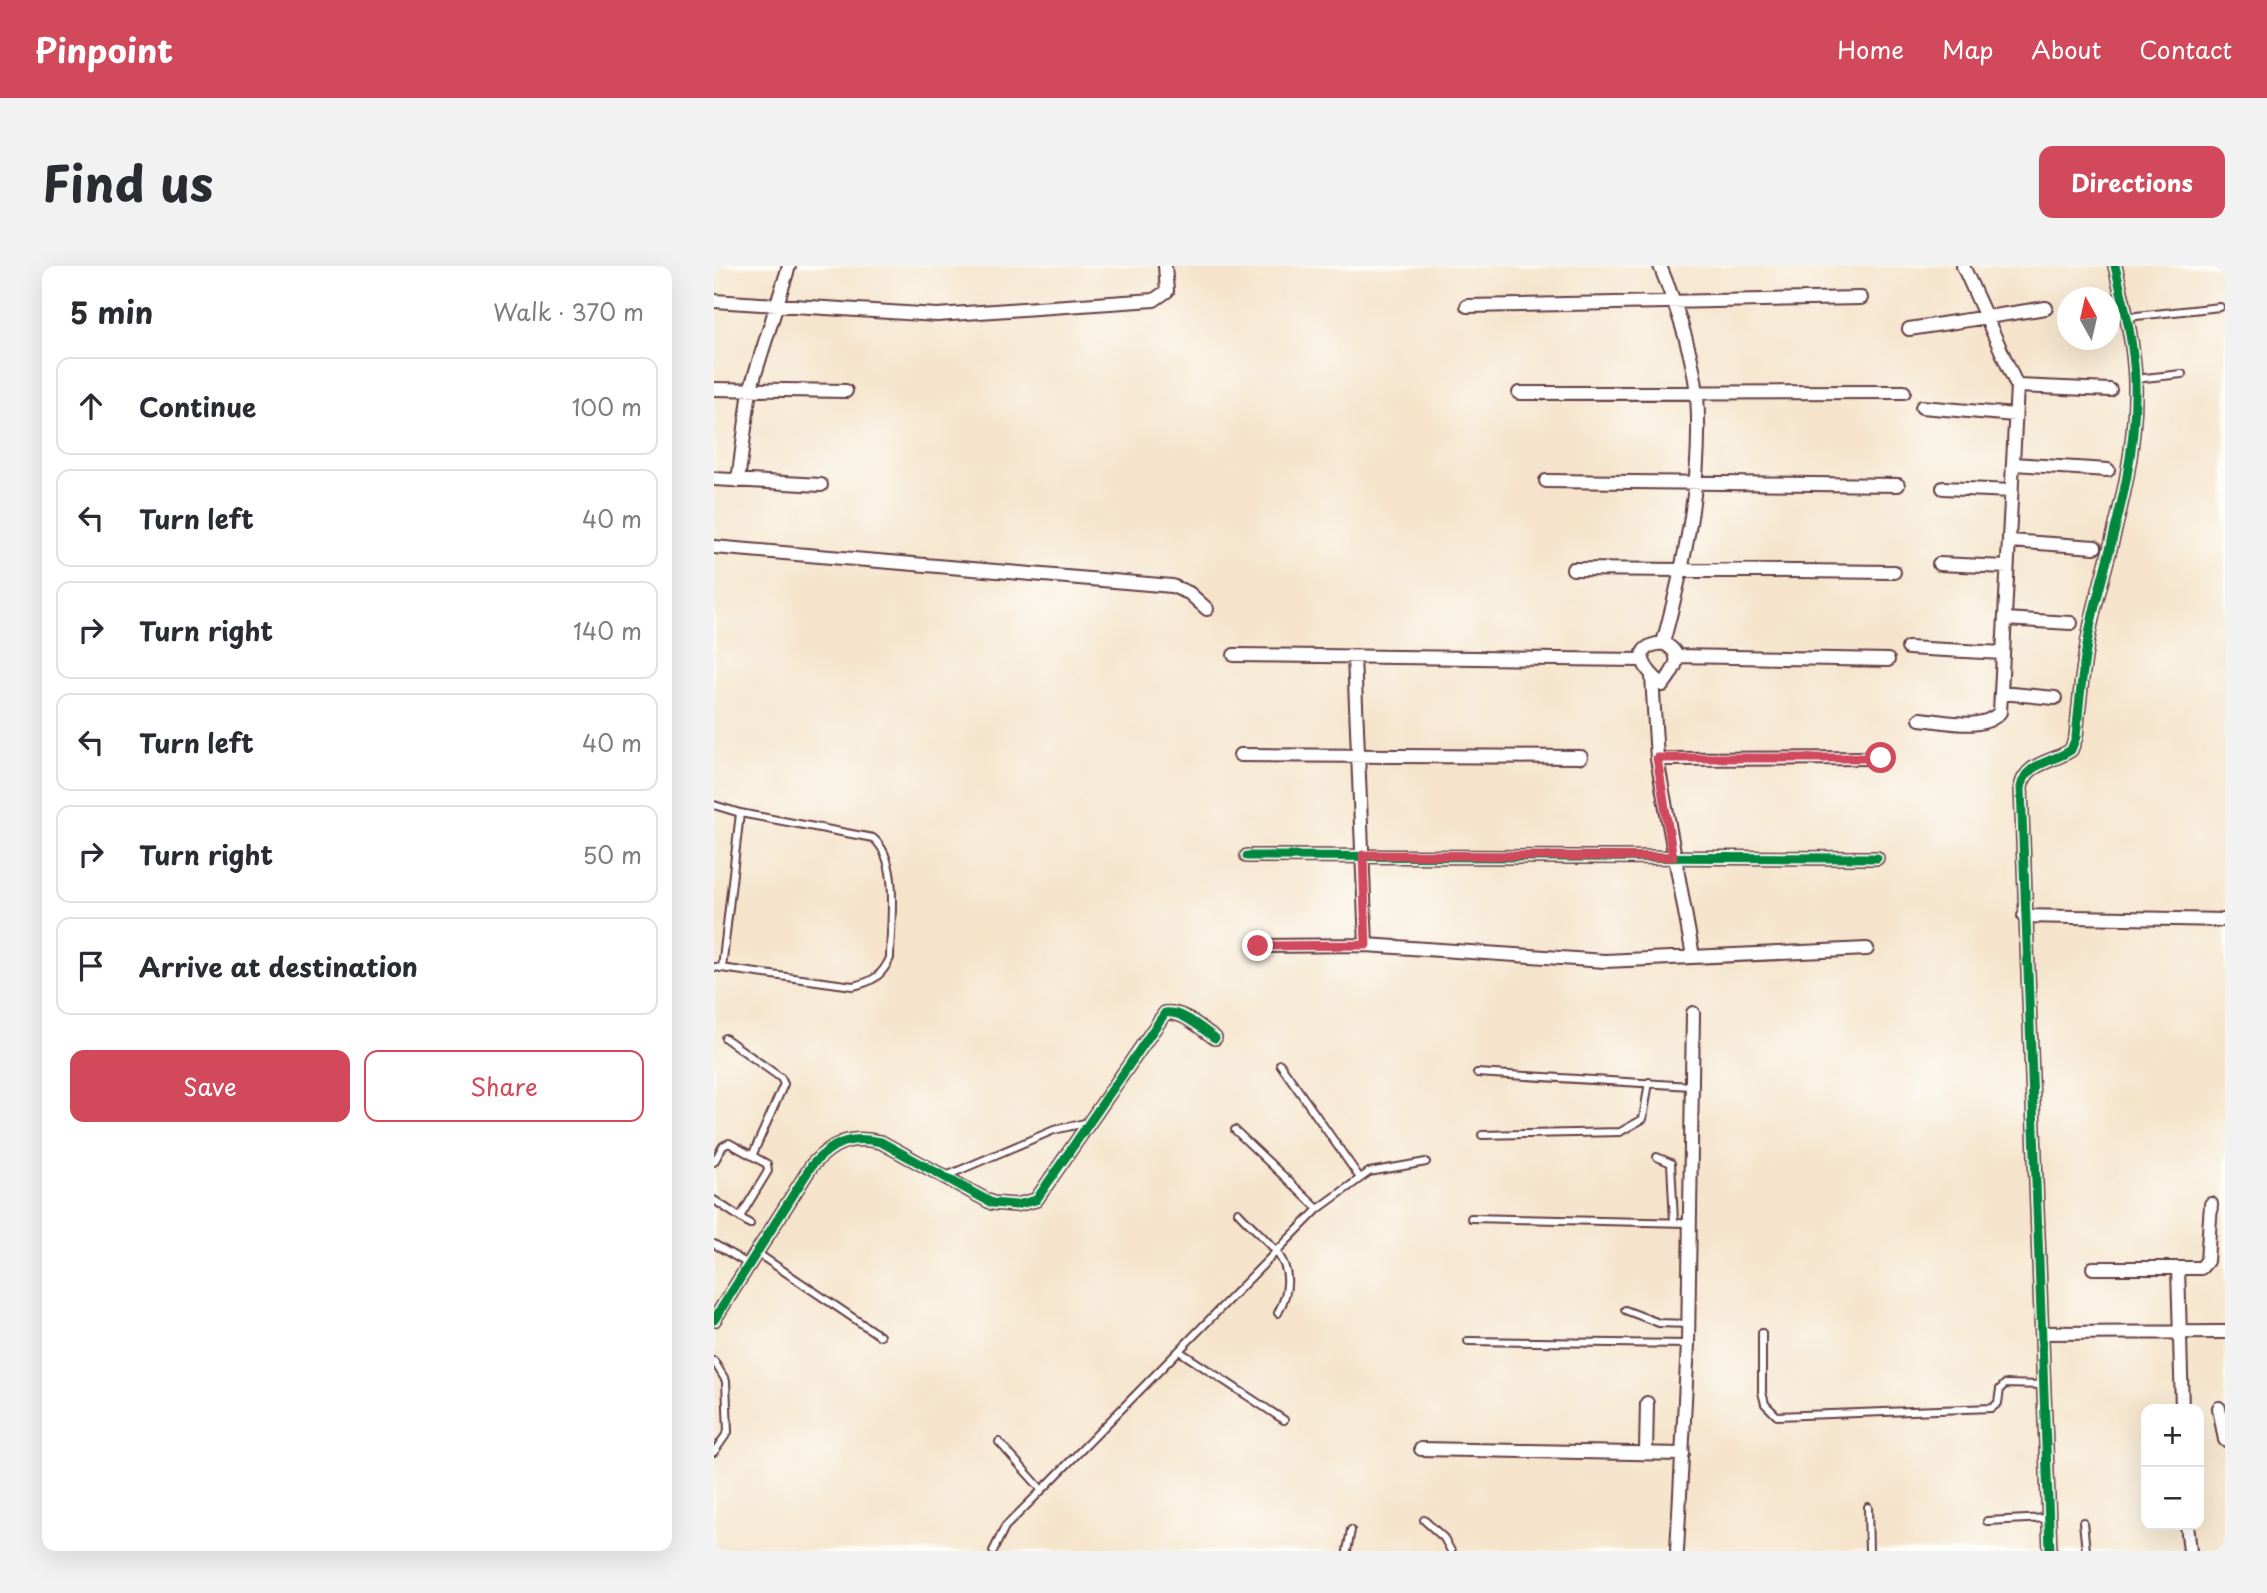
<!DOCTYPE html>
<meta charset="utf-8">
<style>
:root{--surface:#fff;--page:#f2f2f3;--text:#2b2b33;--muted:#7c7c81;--line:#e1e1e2;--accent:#d1495b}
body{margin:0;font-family:"Playpen Sans",sans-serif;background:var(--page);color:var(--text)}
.controls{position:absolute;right:21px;bottom:21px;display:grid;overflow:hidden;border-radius:14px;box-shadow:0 7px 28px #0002}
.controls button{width:63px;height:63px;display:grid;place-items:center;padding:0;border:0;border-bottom:2px solid var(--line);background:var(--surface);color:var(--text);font:35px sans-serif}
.compass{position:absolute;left:1343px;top:21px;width:63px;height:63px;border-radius:50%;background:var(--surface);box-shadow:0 7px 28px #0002;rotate:352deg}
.stop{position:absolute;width:21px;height:21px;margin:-16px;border:5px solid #d1495b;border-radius:50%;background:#fff}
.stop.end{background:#d1495b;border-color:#fff;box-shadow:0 2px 7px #0008}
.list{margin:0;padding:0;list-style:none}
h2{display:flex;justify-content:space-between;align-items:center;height:91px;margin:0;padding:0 28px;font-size:30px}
h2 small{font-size:23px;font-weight:400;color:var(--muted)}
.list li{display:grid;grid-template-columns:46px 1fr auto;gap:21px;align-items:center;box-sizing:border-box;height:98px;margin:0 14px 14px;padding:0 14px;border:2px solid var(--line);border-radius:14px}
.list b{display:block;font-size:26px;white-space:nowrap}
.list em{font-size:23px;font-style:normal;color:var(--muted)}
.actions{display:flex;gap:14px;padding:21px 28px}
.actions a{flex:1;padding:16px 0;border:2px solid var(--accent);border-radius:14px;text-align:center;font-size:24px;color:var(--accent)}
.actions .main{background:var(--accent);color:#fff}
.icon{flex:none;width:38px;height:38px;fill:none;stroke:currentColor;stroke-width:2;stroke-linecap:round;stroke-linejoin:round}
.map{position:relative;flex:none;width:1511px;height:1285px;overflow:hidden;border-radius:14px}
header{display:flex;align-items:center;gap:42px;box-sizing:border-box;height:98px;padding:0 35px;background:var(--accent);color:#fff}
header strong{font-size:33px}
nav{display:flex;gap:38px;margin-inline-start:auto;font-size:24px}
.intro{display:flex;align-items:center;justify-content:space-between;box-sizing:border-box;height:168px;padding:0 42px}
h1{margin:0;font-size:49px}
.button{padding:18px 32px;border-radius:14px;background:var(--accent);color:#fff;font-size:24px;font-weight:700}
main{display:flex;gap:42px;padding:0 42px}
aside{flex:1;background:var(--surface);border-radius:14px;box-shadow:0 7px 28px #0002}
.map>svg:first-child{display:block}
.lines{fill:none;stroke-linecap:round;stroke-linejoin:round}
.lane-casing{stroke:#643d43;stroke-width:10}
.street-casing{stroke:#643d43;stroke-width:16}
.lane{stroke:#fff;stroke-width:6}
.street{stroke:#fff;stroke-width:12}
.cycleway-casing{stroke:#fdfcf7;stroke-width:13}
.cycleway{stroke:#00873e;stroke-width:9}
.route{stroke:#d1495b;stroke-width:9}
</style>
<header>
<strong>Pinpoint</strong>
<nav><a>Home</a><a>Map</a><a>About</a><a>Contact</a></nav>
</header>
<div class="intro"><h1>Find us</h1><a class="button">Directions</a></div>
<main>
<aside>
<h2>5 min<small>Walk · 370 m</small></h2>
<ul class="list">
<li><svg class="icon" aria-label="ahead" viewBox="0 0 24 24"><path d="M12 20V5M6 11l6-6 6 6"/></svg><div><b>Continue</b></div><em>100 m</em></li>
<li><svg class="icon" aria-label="left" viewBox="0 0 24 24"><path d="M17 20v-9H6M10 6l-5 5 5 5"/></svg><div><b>Turn left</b></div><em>40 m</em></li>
<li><svg class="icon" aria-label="right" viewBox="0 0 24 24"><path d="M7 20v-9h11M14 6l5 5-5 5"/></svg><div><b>Turn right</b></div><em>140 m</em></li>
<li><svg class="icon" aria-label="left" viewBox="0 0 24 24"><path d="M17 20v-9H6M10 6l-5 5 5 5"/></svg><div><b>Turn left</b></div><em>40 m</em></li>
<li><svg class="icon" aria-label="right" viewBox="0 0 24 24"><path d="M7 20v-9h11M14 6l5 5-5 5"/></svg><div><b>Turn right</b></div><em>50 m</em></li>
<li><svg class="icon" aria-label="arrive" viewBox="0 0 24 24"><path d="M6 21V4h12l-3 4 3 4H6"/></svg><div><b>Arrive at destination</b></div></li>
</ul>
<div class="actions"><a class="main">Save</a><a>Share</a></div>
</aside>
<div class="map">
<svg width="1511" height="1285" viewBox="0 0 1511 1285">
<rect width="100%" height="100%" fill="#fdfcf7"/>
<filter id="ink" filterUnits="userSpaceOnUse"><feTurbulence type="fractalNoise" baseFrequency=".0143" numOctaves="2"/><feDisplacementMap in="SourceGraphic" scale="14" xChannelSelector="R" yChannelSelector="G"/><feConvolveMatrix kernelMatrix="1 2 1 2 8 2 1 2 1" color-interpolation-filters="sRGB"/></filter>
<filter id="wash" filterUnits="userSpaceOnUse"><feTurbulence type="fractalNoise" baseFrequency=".00686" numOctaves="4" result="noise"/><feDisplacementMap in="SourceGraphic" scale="28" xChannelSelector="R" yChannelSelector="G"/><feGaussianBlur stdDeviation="1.57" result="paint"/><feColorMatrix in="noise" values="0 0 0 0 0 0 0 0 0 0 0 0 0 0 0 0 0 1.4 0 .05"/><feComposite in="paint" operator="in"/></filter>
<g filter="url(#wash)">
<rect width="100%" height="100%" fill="#f5e4cb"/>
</g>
<g filter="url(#ink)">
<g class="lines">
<defs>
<path id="lane" d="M1413,51L1506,41
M1421,113L1468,108
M0,539L26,547L8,702
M0,701L139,720C158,716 168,710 176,692C176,658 187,595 159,572L26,547
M11,772L67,812L70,818L38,890
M566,798L646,912
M763,807L977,820
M521,864L604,943
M768,869L906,866L929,853L935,816
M943,891L957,897L960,956
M0,896L9,880L15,877L53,898L54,905L26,951
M232,910L340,864L375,856
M0,934L36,958
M524,946C557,982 590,997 564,1047
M757,952L974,957
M0,978L34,998
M43,987L166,1070
M911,1044L945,1057L974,1058
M1048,1067V1126L1051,1138L1063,1150L1278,1142L1284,1137L1286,1123L1291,1118L1330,1119
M754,1075L974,1078
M465,1085L570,1154
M0,1095L12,1115L14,1166L0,1186
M328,1224L604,943L655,906L712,896
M1154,1241L1155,1285
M710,1254L730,1272L737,1285
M1273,1255L1335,1252
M1369,1256L1372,1285
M279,1285L291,1261L328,1224L285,1176
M633,1285L637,1264"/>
<path id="street" d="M946,0C962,39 979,86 983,129C989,214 971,295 949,377
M0,35L223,49L440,34L453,25L451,0
M753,40L1147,32
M1195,63L1332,42
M1303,120L1396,124
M0,123L132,125
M805,127L1190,126
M1208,141L1301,149
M1299,198L1394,204
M0,213L107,219
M24,215L36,124L75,0
M832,215L1184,219
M1229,222L1298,225
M1295,275L1381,281
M0,281L458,320L475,327L493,343
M1225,298L1293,301
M859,303L1180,306
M1291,353L1357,357
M949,377C972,388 961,403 949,419C932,405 913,381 949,377Z
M1194,382L1289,387
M520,389L928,394
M963,390L1174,394
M640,391L652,679
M938,410L943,493L979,690
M1287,427L1341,432
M1206,453C1231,455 1269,466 1286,446L1303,120L1249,0
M526,489L867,491
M943,493L1167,492
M533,590L1163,592
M1310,650L1511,654
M544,680L652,679L891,695L1153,683
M1379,1002H1464
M0,1054L98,899C119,876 137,869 167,876L278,937L302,939L322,934L451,747C470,745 486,762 501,772
M1328,1067L1511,1066
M1505,1142L1511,1174
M1468,1143L1464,1002H1487L1493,995L1497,938
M707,1183L969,1188
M932,1185L933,1137
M1473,1259L1476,1285
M963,1285L974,1078L979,747
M1336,1285L1307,521C1312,496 1338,497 1357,484L1362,471C1366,428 1370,386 1380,344C1400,265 1423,198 1421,115C1420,77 1410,38 1401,0"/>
</defs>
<!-- lane casing -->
<use href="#lane" class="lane-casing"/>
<!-- street casing -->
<use href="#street" class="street-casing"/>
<!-- lane -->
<use href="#lane" class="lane"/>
<!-- street -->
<use href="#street" class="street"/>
<defs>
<path id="cycleway" d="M533,590L1163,592
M0,1054L98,899C119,876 137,869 167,876L278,937L302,939L322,934L451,747C470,745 486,762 501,772
M1336,1285L1307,521C1312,496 1338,497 1357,484L1362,471C1366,428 1370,386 1380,344C1400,265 1423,198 1421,115C1420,77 1410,38 1401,0"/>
</defs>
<!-- cycleway casing -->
<use href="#cycleway" class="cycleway-casing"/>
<!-- cycleway -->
<use href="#cycleway" class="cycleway"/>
</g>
</g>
<g class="lines" filter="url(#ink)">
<!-- route -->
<path class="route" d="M544,680L652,679L649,589L959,591L943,492H1167"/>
</g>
</svg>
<div class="controls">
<button>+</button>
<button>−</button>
</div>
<svg class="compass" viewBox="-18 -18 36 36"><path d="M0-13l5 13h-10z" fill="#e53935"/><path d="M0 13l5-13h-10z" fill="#7c7c81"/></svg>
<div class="stop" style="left:1167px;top:492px"></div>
<div class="stop end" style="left:544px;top:680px"></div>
</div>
</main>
